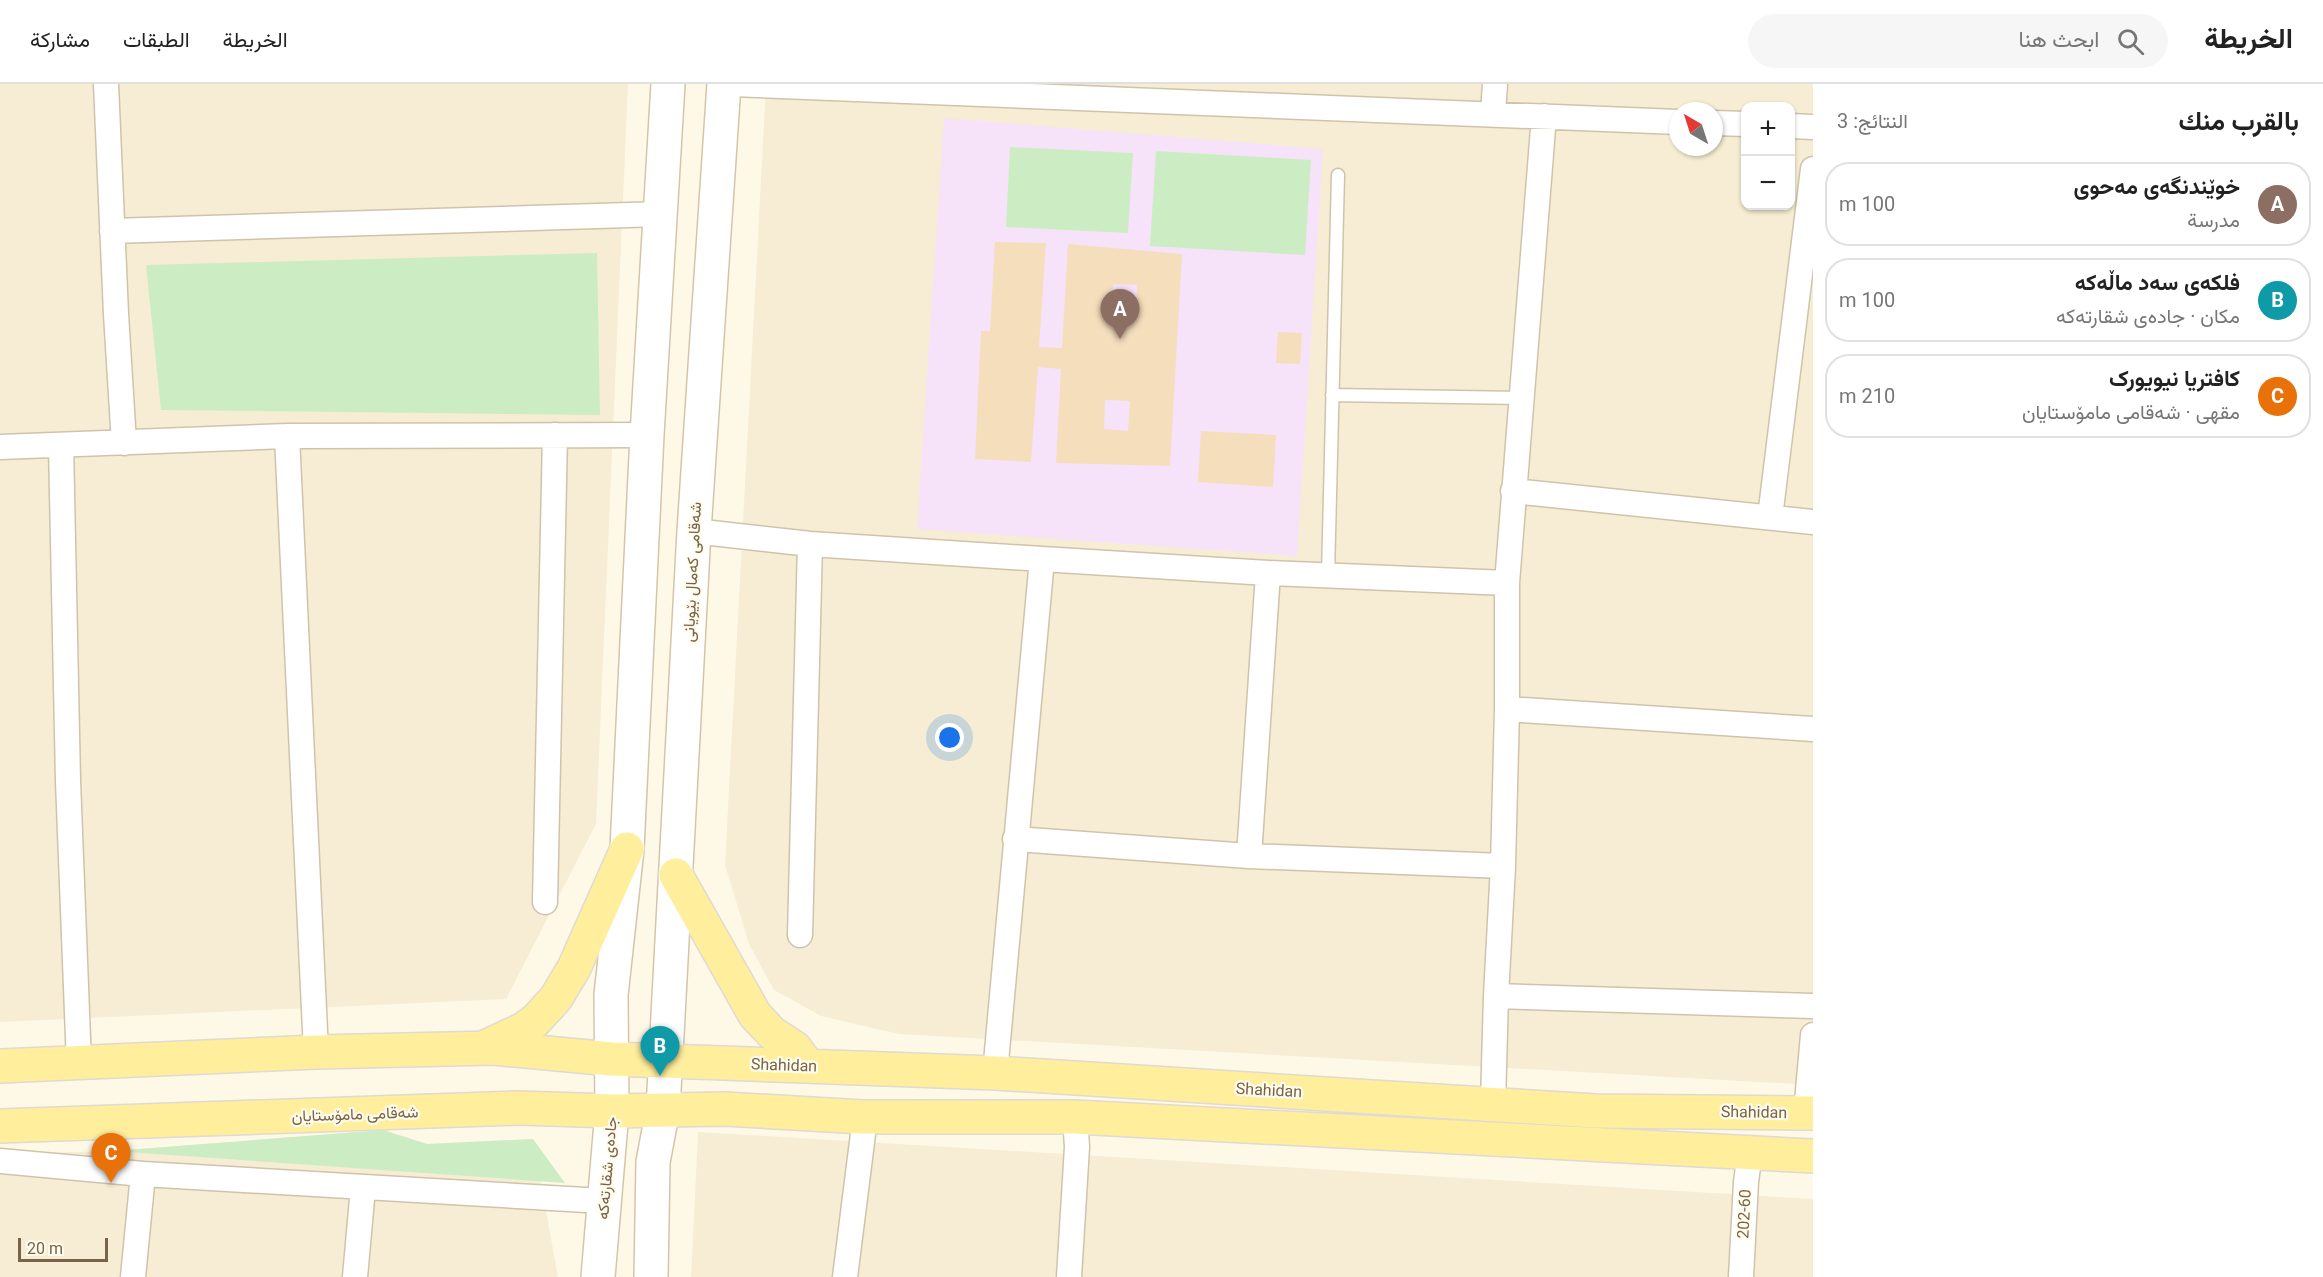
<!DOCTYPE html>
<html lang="ar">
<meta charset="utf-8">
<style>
:root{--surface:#fff;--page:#f6f6f6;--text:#222;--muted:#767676;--line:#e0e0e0;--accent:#111827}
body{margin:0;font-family:Roboto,Vazirmatn,sans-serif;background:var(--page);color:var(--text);direction:rtl}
.controls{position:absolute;right:18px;top:18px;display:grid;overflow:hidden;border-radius:12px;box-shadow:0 2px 4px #0004}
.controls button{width:54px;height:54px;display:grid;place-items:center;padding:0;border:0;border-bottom:2px solid var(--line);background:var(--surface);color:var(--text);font:30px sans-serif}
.compass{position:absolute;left:1669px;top:18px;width:54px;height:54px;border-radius:50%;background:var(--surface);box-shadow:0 2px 4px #0004;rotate:321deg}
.scale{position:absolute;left:18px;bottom:15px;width:90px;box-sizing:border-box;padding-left:6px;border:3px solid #796449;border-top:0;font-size:16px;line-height:21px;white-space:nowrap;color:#796449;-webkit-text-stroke:4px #fffcee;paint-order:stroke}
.you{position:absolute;left:950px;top:654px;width:21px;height:21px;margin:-15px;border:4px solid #fff;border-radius:50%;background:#1a73e8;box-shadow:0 0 0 9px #1a73e833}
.badge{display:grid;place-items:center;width:39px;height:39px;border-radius:50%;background:var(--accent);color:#fff;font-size:20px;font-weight:700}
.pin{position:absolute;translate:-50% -50px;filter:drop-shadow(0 2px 3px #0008)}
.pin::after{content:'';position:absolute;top:32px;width:21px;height:18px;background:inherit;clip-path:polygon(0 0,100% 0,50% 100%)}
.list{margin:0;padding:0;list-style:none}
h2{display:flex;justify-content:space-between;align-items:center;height:78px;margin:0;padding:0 24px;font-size:26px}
h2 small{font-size:20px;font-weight:400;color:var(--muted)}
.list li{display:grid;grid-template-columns:39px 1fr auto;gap:18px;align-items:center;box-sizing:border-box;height:84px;margin:0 12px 12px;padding:0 12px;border:2px solid var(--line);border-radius:24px}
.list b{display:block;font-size:22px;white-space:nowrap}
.list p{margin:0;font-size:20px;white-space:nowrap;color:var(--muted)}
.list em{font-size:20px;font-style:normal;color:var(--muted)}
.icon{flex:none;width:33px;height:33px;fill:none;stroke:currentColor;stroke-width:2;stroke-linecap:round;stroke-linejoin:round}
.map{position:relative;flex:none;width:1813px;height:1193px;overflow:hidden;direction:ltr}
header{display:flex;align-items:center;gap:36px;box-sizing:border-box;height:84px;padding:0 30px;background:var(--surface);border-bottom:2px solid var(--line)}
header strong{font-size:28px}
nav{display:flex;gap:33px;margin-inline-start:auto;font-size:21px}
.search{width:420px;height:54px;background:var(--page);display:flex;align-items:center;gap:15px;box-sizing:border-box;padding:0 21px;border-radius:33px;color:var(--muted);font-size:22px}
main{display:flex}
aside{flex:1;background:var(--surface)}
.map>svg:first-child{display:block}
.residential{fill:#f6edd4;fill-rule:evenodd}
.education{fill:#f6e3fa}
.green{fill:#ccedc3}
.building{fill:#f5debc;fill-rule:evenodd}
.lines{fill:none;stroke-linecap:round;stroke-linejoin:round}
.service-casing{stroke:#d0c3ab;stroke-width:15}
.minor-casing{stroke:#d0c3ab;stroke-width:27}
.secondary-casing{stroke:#d4c5a8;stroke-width:36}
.primary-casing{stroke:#dfdad3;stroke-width:36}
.service{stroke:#fff;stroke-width:12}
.minor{stroke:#fff;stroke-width:24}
.secondary{stroke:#fff;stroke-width:33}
.primary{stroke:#ffee9c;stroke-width:33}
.labels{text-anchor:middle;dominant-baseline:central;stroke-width:4.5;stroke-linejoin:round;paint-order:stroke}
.street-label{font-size:16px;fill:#796449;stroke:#fffcee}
</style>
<header>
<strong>الخريطة</strong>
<div class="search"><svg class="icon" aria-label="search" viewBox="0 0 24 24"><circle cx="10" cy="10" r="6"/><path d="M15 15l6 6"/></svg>ابحث هنا</div>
<nav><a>الخريطة</a><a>الطبقات</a><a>مشاركة</a></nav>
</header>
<main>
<aside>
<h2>بالقرب منك<small>النتائج: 3</small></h2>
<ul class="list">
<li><span class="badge" style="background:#8d6e63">A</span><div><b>خوێندنگەی مەحوی</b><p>مدرسة</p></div><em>100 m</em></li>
<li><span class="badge" style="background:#0f9aa8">B</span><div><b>فلکەی سەد ماڵەکە</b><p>مكان · جادەی شقارتەکە</p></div><em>100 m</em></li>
<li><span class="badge" style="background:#e8710a">C</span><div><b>کافتریا نیویورک</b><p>مقهى · شەقامی مامۆستایان</p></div><em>210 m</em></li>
</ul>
</aside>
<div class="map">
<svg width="1813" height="1193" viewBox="0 0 1813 1193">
<rect width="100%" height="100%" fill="#fef9e6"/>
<!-- residential -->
<path class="residential" d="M0,0H628L596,740L506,915L0,938Z
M766,0H1813V1001L899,950L821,932L774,906L749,860L725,781ZM1746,22H1790V122H1746ZM1678,27H1714V63H1678Z
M383,1046L427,1060L533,1055L558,1193H0V1070L113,1067Z
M698,1048L1813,1115V1193H691Z"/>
<!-- education -->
<path class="education" d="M944,34L1323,65L1297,472L917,445Z"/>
<!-- green -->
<path class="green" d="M1010,63L1133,69L1128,149L1006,143Z
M1156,67L1311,76L1305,171L1150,162Z
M597,169L600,331L161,326L146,181Z
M383,1046L427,1060L533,1055L565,1099L113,1067Z"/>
<!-- building -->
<path class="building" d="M995,158L1046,159L1039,263L1062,264L1068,160L1182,170L1170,382L1056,379L1061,285L1038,283L1031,378L975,375L981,247H990ZM1113,200L1137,201L1136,231L1111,230ZM1105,316L1130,317L1128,347L1104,345Z
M1278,248L1302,249L1300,280L1276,279Z
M1201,347L1276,351L1273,403L1198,398Z"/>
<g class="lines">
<defs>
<path id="service" d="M1332,311L1520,314
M1328,491L1338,91"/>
<path id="minor" d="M106,0L116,230L124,359
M731,0L1678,38
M1493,30L1495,0
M1714,39L1746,40
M1790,42L1813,43
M112,147L661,130
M287,352L316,968
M61,361L68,697L79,980
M0,363L287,352L647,351
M1513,407L1813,438
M1770,433L1813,85
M694,447L810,460L1042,475L1268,489L1507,499
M1507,625L1813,645
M1015,755L1249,772L1503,782
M1249,772L1268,489
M545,818L555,351
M800,851L810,460
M1496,912L1813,922
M995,989L1042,475
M1493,1019L1496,912L1503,782L1507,625V499L1544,32
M1806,1029L1813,951
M0,1077L143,1090L603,1117
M133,1193L143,1090
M355,1193L363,1104
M845,1193L863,1050V1033
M1069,1193L1077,1063L1075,1033
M1741,1193L1746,1098L1750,1068"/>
<path id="secondary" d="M598,1193L612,1027L611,911L627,765L647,351L668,0
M651,1193L653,1078L663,1025L694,447L724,0"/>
<path id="primary" d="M676,791L755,931L772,949L795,964L808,982
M485,963L524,945L536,936L556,914L574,884L627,765
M0,982L316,968L493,964L611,975L995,989L1595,1027L1813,1029
M0,1042L519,1024L612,1027L725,1025L863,1033H1075L1813,1072"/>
</defs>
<!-- service casing -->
<use href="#service" class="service-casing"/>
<!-- minor casing -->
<use href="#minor" class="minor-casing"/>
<!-- secondary casing -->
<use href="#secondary" class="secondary-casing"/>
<!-- primary casing -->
<use href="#primary" class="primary-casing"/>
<!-- service -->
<use href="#service" class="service"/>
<!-- minor -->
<use href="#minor" class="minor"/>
<!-- secondary -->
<use href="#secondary" class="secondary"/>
<!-- primary -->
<use href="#primary" class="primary"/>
</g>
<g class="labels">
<!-- street labels -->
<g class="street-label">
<text transform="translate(692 488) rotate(-87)">شەقامی کەمال بێویانی</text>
<text transform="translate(784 981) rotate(2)">Shahidan</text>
<text transform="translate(1269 1006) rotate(3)">Shahidan</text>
<text transform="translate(1754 1028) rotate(1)">Shahidan</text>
<text transform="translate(355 1030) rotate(-2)">شەقامی مامۆستایان</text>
<text transform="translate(607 1084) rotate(-85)">جادەی شقارتەکە</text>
<text transform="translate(1744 1130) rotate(-87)">202-60</text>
</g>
</g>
</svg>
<div class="controls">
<button>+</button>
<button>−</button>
</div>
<svg class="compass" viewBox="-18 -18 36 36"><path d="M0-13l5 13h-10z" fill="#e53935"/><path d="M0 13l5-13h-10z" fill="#767676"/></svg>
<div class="scale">20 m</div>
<div class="you"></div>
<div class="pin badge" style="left:1120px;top:255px;background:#8d6e63">A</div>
<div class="pin badge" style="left:660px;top:992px;background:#0f9aa8">B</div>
<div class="pin badge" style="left:111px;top:1099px;background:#e8710a">C</div>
</div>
</main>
